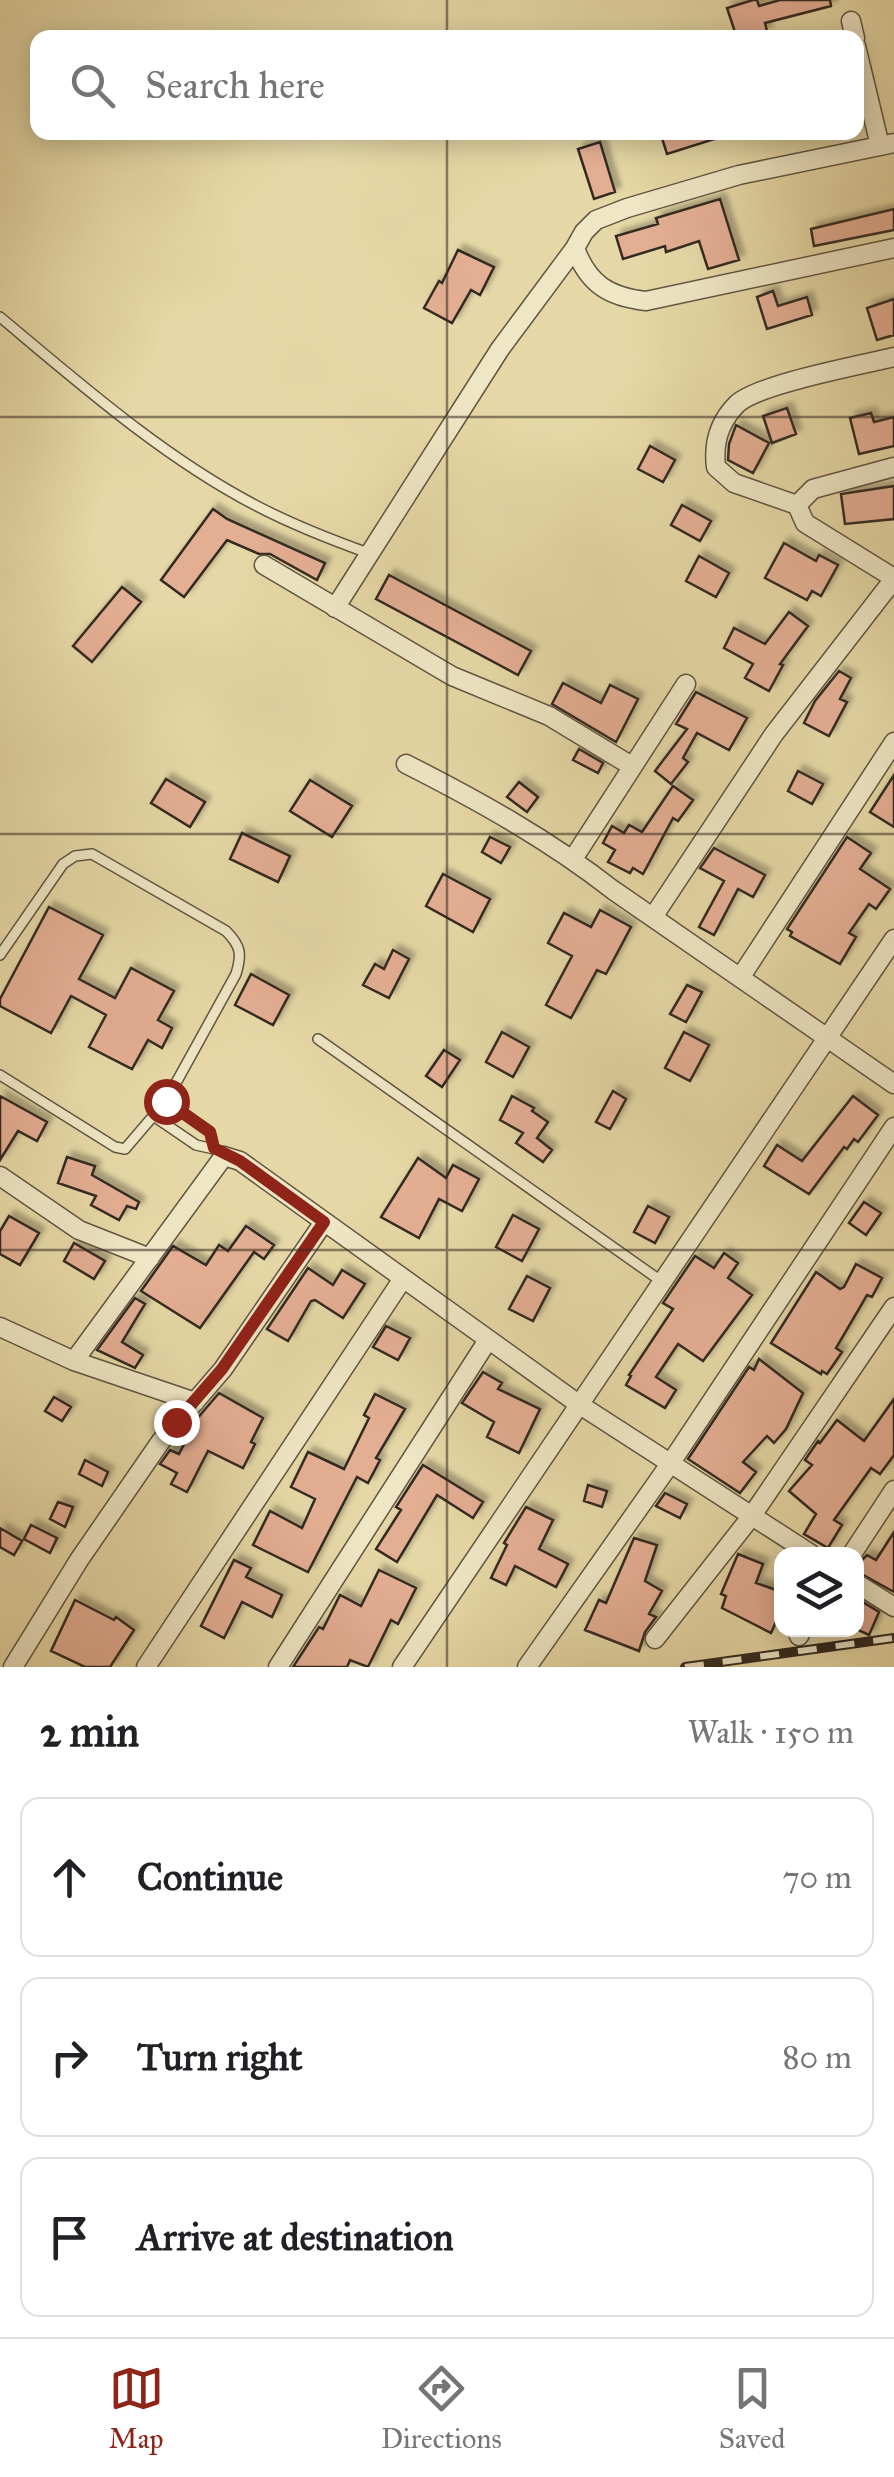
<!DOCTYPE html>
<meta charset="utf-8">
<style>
:root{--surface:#fff;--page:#f6f6f6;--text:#202124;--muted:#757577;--line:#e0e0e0;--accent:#8f2418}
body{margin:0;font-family:"IM FELL Great Primer",serif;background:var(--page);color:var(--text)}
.controls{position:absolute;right:30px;bottom:30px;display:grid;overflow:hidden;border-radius:20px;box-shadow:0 5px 25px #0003}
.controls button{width:90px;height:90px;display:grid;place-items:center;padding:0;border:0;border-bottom:2px solid var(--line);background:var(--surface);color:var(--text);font:50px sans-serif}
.stop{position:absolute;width:30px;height:30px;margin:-22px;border:8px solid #8f2418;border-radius:50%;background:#fff}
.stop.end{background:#8f2418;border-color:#fff;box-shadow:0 2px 10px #0008}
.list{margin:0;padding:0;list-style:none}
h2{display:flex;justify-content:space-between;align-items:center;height:130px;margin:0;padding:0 40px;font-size:42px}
h2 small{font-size:32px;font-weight:400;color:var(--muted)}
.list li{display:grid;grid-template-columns:65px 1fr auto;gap:30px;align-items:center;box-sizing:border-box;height:160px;margin:0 20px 20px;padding:0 20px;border:2px solid var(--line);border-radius:20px}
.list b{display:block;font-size:38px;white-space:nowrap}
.list em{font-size:32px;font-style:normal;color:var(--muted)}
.icon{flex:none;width:55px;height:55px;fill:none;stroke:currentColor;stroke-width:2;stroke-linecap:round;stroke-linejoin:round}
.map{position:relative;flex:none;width:894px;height:1667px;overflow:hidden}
.search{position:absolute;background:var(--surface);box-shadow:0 5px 25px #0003;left:30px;right:30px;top:30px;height:110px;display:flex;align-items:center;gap:25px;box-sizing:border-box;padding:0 35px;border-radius:20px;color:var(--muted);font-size:38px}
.sheet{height:670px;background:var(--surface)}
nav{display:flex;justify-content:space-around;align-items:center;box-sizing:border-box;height:140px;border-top:2px solid var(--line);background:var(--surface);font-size:28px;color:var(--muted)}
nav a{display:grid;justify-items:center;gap:5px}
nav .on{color:var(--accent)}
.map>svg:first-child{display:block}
.building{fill:#e4ae93;stroke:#332a21;stroke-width:2.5;filter:url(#shadow)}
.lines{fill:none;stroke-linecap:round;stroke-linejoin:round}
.lane-casing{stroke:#605642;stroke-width:12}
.street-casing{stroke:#605642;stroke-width:21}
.lane{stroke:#efe6c5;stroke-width:9}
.street{stroke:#efe6c5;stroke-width:18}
.rail-casing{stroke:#332a21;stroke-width:10}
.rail{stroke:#efe6c5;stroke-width:6;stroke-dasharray:19;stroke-linecap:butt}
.route{stroke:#8f2418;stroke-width:12}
.grid{fill:none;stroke:#332a21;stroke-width:2.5;stroke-opacity:0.55}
</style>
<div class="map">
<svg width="894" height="1667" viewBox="0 0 894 1667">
<defs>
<filter id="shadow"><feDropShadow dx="5.5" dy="-5.5" stdDeviation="2.5" flood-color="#0004"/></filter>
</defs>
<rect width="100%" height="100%" fill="#e6d8a6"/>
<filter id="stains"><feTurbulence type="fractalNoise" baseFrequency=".002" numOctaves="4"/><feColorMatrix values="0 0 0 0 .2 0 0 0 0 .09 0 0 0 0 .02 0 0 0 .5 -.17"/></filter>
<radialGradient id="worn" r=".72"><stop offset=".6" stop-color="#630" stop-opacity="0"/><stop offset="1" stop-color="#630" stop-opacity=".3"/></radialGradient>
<!-- building -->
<path class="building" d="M753,0H757L759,6L780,0H830L831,6L765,23L767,31L737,38L727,8Z
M660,132H723L724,136L667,154Z
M600,142L615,192L594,199L578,149Z
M720,199L739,260L708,269L699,241L666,252L665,246L623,259L616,236L658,224L656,218Z
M894,209V230L814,246L811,229Z
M458,250L494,267L480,295L471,290L452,323L424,308L439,281L442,283Z
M773,291L778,306L807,297L812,315L767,329L757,297Z
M894,299V335L877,340L867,308Z
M787,408L796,434L772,443L763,416Z
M871,413L874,422L894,417V446L859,454L850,418Z
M736,425L769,443L753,473L728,460L729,444Z
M650,446L675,460L663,482L638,469Z
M894,486V519L845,524L841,494Z
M682,505L711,521L700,541L671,525Z
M213,509L227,519L325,563L317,580L270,554H259L227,540L184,597L161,580Z
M784,543L816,561L819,555L838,565L821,596L812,591L807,600L765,578Z
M699,556L729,573L716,597L686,581Z
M389,575L531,651L518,675L376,599Z
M122,587L141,602L92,662L73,646Z
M789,612L808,626L780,664L783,665L769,691L745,678L753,664L724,648L734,628L765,644Z
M839,671L851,678L840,699L847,702L829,736L804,723L815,701Z
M563,683L601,703L610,685L638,699L616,742L552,704Z
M696,692L747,718L729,750L697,733L683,758L688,762L671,784L655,771L687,729L676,724Z
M579,749L603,763L598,773L573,760Z
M798,771L823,784L812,804L788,791Z
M894,775V827L870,812Z
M166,779L205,802L190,827L151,803Z
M310,780L352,806L332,837L290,811Z
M519,782L538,797L527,812L507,797Z
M673,786L693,800L678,821L673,818L643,874L633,868L630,873L608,862L615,850L603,843L612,826L624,833L629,825L642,832Z
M242,833L290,856L278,882L230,859Z
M490,837L510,847L501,863L482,852Z
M847,837L871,853L860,869L890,889L876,909L869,904L849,933L856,937L840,964L790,936L792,932L787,929Z
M714,848L765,875L753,897L738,889L714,935L699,927L724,881L700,868Z
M443,874L490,899L473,932L426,906Z
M49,907L103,935L79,979L115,998L131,968L174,991L158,1020L172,1028L162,1048L148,1040L132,1069L89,1047L106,1015L71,996L51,1033L0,1006V999Z
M600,910L631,927L606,974L597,970L571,1018L546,1005L572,956L548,943L564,913L591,927Z
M393,950L409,959L389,998L363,985L375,964L384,969Z
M251,974L289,995L273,1025L235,1005Z
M687,985L702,992L686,1022L670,1014Z
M502,1032L529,1047L513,1077L486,1062Z
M684,1032L709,1045L690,1081L665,1068Z
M444,1050L460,1060L442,1087L426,1076Z
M613,1091L626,1099L610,1129L596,1122Z
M0,1096L47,1122L37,1141L18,1131L0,1160Z
M512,1096L534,1108L532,1111L548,1122L537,1138L552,1150L543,1162L516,1143L523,1133L500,1120Z
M853,1096L878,1115L858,1142L854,1139L847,1149L844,1147L809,1194L764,1166L777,1145L802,1161Z
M67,1157L95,1166L92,1175L139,1202L136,1209L127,1206L119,1220L91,1205L96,1196L58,1183Z
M418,1158L446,1178L453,1165L479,1179L462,1211L439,1199L419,1238L381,1217Z
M864,1202L881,1213L866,1235L849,1223Z
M648,1206L669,1217L655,1243L634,1232Z
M513,1215L539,1229L522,1261L496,1247Z
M9,1216L39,1233L20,1265L0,1254V1231Z
M246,1226L274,1245L264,1259L254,1252L200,1328L141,1291L173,1246L206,1265L219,1245L228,1251Z
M74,1243L105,1261L94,1279L64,1261Z
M724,1253L738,1263L728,1278L752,1295L703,1361L678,1344L656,1377L676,1390L665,1408L626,1385L631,1376L629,1375L673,1309L663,1303L695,1256L714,1268Z
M856,1264L882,1278L872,1297L867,1295L836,1348L842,1352L827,1374L822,1371L821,1374L771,1343L816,1272L840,1289L844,1287Z
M308,1268L333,1285L342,1270L365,1284L343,1318L315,1300L311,1301L288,1341L267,1329Z
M527,1276L550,1288L533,1321L509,1309Z
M135,1298L145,1304L122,1342L143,1355L135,1368L97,1350Z
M386,1326L410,1338L398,1360L373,1347Z
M759,1359L803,1393L786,1429L774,1443L767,1436L743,1462L756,1472L740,1493L688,1459L749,1367L754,1370Z
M483,1372L502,1383L498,1389L540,1409L519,1453L487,1437L494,1422L462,1403Z
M219,1393L263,1418L251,1442L255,1444L243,1468L208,1451L187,1492L171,1484L177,1473L160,1464L170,1450L179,1454L196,1420Z
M375,1394L405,1409L376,1458L380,1460L368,1483L357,1477L308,1572L253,1545L270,1511L302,1528L315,1499L291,1487L308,1452L344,1469L369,1418L364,1415Z
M54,1397L71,1407L62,1421L45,1411Z
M894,1399V1455L880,1474L871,1468L834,1520L842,1525L828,1548L804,1534L816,1514L789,1491L812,1465L805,1460L818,1441L820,1443L837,1420L864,1441Z
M85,1460L108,1472L102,1486L79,1474Z
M423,1465L483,1502L473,1518L437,1495L397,1562L376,1549L401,1510L396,1507Z
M588,1485L607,1491L602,1507L584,1501Z
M665,1493L687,1504L680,1518L656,1506Z
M58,1502L73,1507L65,1527L50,1519Z
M526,1507L553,1520L539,1549L568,1564L556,1587L515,1566L506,1585L491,1578L507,1545L504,1543Z
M31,1525L57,1538L50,1553L24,1539Z
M0,1528L22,1541L14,1555L0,1547Z
M894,1532V1592L856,1571V1566L867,1555L876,1560Z
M634,1538L657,1545L645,1581L662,1591L649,1614L656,1617L645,1632L639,1651L585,1630L599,1600L606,1603Z
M738,1554L763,1564L756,1583L782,1592V1608L771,1633L722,1608L726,1596L721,1594Z
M234,1560L251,1568L246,1577L282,1595L272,1617L242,1602L224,1638L201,1626Z
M379,1570L416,1588L398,1624L391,1620L368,1667L350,1660L347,1667H293L319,1627L323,1629L340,1595L361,1606Z
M856,1598L879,1612L869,1635L856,1629Z
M75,1600L114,1620L116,1617L134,1630L110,1667H85L51,1651Z"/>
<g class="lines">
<defs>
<path id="lane" d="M0,317C79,383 163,457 255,505C291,524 329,539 368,553
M0,955L63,864L75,856L92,854L226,931C241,946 242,954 236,974L166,1101L125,1149L115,1147L0,1075
M318,1039L661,1281
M166,1101L210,1132L214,1149
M155,1117L196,1145L214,1149L224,1156"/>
<path id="street" d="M851,21L855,38
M856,46L880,146
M575,248C588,284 609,297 646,301L894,248
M894,467L813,489L797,505L805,523L894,578
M797,505L734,483L716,467C713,443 719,422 737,404C758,384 862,365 894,357
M264,565L452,676L549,716L630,765
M335,608L500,349L575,248L584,232L596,220L627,208L739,175L894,143
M406,764C479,801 549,840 613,890L894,1084
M573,859L686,684
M653,917L774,734L894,579
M740,978L894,742
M0,1176L79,1230L150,1258
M0,1327L74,1361L195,1402
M74,1361L224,1156L240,1161L577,1403L811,1554
M852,1554L894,1490
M856,1583L894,1607
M799,1636L802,1630
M655,1639L751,1517L894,1307
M13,1667L79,1560L161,1441L223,1369L324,1222
M146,1667L402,1280
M278,1667L488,1340
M402,1667L894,939
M527,1667L670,1464L894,1127"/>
</defs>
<!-- lane casing -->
<use href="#lane" class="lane-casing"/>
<!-- street casing -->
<use href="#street" class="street-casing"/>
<!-- lane -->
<use href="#lane" class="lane"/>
<!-- street -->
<use href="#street" class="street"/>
<defs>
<path id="rail" d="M685,1667L894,1638"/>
</defs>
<!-- rail casing -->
<use href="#rail" class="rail-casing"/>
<!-- rail -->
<use href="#rail" class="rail"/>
</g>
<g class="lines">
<!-- route -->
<path class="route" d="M166,1101L210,1132L214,1148L240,1161L324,1222L222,1369L176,1422"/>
</g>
<!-- grid -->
<path class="grid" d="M447,0V38M447,132V1667M0,417H894M0,834H894M0,1250H894"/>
<rect width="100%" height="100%" filter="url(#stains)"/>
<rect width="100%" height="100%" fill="url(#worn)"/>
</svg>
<div class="controls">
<button><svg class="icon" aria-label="layers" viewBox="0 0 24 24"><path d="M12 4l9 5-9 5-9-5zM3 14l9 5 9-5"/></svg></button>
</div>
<div class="stop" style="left:166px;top:1101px"></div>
<div class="stop end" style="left:176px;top:1422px"></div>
<div class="search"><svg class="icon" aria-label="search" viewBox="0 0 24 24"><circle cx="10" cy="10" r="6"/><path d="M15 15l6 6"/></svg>Search here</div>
</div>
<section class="sheet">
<h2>2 min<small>Walk · 150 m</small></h2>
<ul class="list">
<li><svg class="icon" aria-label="ahead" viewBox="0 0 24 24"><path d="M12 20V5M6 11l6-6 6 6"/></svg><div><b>Continue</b></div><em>70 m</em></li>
<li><svg class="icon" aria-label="right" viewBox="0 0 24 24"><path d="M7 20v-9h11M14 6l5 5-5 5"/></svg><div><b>Turn right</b></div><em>80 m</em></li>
<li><svg class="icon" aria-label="arrive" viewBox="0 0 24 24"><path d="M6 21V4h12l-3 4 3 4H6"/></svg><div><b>Arrive at destination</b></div></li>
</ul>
</section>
<nav>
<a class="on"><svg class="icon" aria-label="map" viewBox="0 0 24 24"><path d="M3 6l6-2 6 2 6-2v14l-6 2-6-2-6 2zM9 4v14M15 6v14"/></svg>Map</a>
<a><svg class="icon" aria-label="directions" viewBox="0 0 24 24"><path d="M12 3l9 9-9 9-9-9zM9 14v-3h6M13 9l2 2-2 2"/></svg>Directions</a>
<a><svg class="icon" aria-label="saved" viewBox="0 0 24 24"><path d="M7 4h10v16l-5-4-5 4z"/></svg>Saved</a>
</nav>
